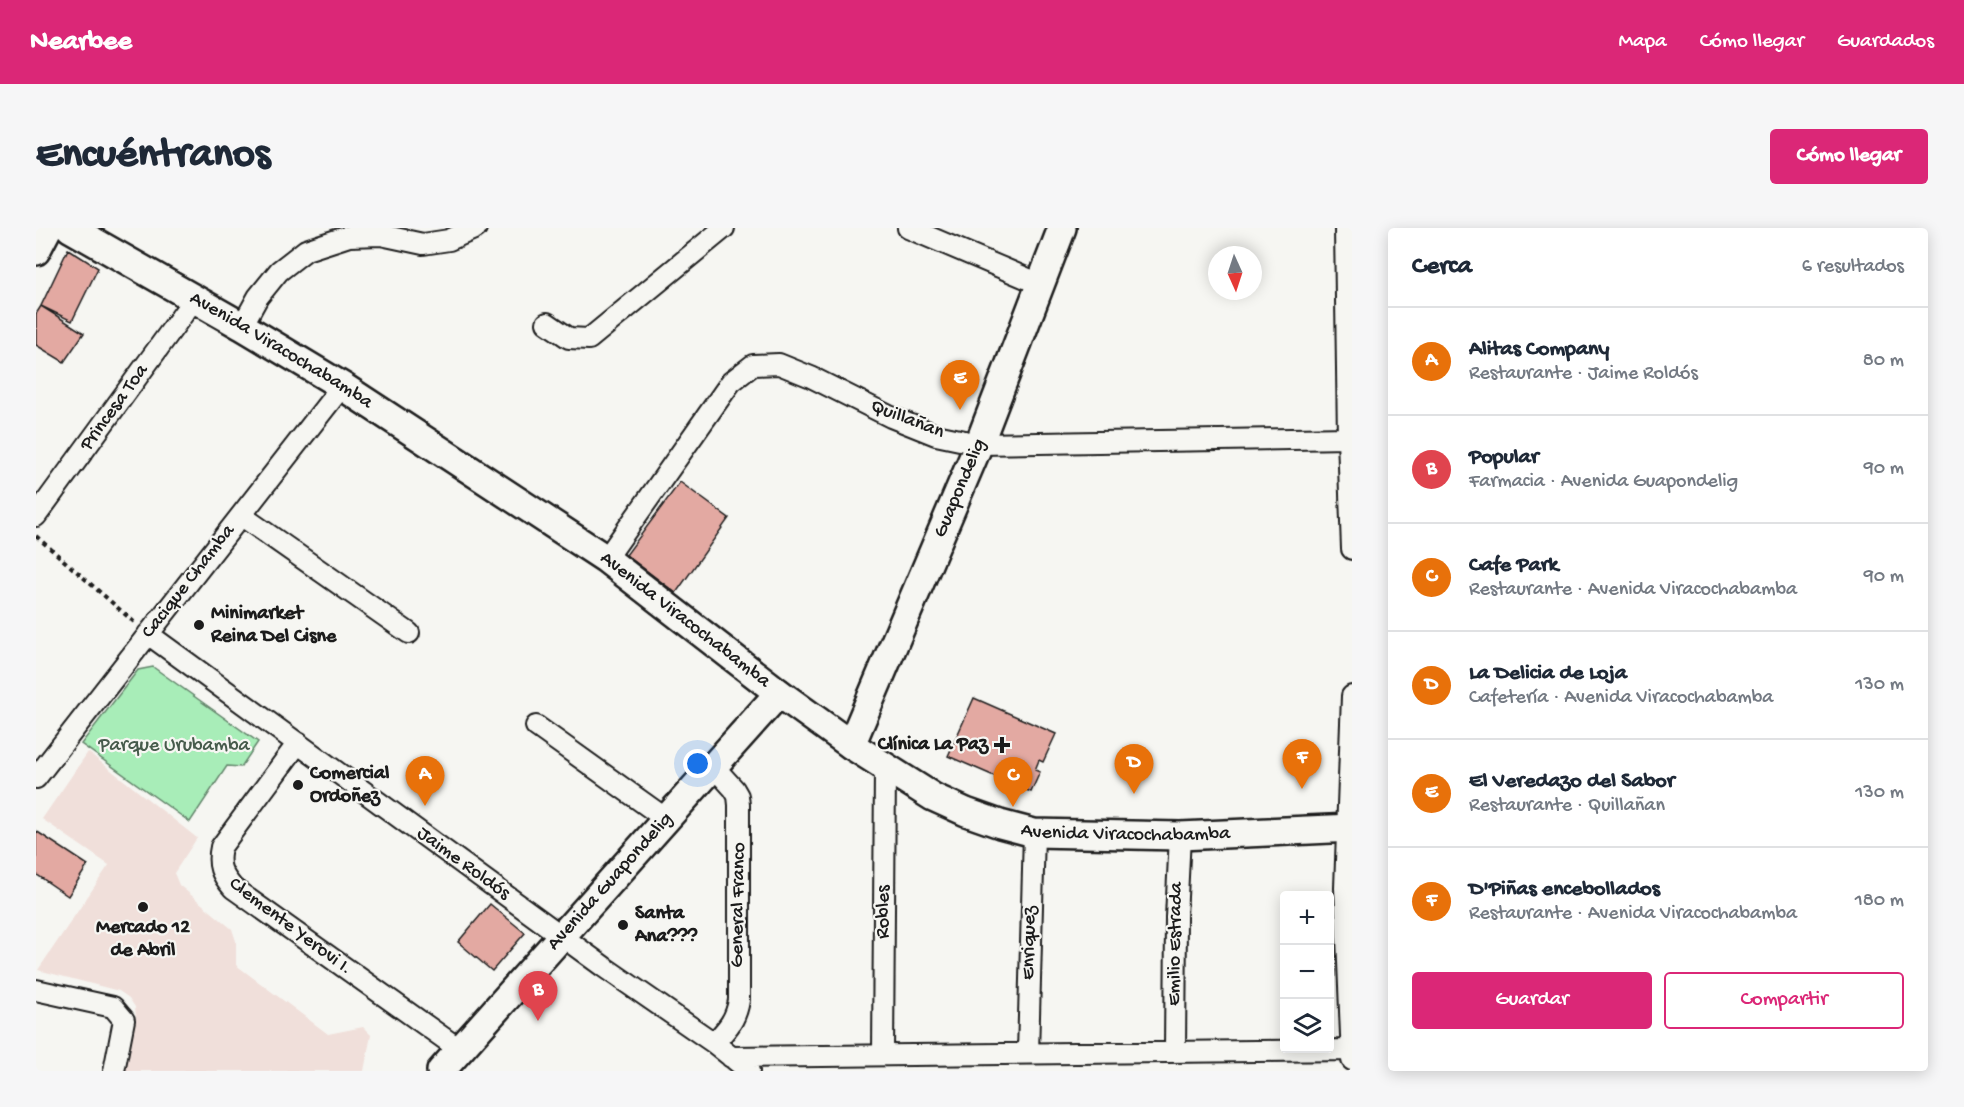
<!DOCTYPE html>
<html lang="es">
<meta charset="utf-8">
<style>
:root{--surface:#fff;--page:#f6f6f7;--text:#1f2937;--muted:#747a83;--line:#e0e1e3;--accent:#db2777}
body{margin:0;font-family:"Gochi Hand",sans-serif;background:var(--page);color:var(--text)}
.controls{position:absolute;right:18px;bottom:18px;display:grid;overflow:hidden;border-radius:6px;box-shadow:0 3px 15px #0003}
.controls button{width:54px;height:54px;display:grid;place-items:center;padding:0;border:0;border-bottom:2px solid var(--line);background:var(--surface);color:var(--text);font:30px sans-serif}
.compass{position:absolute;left:1172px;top:18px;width:54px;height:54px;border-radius:50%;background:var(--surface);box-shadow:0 3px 15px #0003;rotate:177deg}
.you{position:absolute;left:662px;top:536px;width:21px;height:21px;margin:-15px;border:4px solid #fff;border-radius:50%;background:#1a73e8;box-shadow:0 0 0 9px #1a73e833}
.badge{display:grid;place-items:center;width:39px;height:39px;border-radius:50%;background:var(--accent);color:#fff;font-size:20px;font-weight:700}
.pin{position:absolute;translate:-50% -50px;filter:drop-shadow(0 2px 3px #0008)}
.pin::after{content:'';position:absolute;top:32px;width:21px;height:18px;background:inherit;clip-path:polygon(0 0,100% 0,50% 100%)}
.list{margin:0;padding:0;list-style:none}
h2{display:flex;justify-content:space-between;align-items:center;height:78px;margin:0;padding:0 24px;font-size:26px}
h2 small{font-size:20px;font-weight:400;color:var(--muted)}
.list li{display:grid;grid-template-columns:39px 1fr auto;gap:18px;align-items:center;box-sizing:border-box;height:108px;padding:0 24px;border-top:2px solid var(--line)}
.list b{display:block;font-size:22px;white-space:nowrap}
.list p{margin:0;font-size:20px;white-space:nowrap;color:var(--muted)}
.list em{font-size:20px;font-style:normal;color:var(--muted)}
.actions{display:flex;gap:12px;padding:18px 24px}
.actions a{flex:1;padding:14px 0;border:2px solid var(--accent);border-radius:6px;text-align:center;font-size:21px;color:var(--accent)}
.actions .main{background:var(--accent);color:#fff}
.icon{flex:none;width:33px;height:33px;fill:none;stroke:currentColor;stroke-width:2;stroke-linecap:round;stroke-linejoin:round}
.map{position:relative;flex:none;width:1316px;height:843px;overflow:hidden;border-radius:6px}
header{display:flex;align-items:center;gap:36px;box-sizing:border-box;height:84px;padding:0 30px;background:var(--accent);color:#fff}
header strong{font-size:28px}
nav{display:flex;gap:33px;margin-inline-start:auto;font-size:21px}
.intro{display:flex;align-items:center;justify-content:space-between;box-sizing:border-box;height:144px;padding:0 36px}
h1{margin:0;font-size:42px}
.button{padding:15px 27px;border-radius:6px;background:var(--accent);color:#fff;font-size:21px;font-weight:700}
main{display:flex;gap:36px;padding:0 36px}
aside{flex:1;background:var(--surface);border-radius:6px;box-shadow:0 3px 15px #0003}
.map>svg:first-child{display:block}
.built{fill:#f0dfda}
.green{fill:#a8edb8;stroke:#62846a;stroke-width:1.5}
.building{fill:#e3a9a2;stroke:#1c1c1c;stroke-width:1.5}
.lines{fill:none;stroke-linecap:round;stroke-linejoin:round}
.street-casing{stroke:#1c1c1c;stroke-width:24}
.secondary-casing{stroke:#1c1c1c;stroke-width:32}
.path{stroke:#1c1c1c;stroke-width:4;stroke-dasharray:4.5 4.5;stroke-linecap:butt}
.street{stroke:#f6f6f2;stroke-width:20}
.secondary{stroke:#f6f6f2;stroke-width:27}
.poi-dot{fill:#1c1c1c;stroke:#f6f6f2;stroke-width:2}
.labels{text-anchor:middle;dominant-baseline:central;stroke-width:4.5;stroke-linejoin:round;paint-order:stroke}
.street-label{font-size:20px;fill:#1c1c1c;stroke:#f6f6f2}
.poi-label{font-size:20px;font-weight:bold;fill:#1c1c1c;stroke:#f6f6f2;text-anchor:start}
.park-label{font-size:20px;fill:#465b4b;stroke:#f6f6f2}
</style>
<header>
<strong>Nearbee</strong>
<nav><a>Mapa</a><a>Cómo llegar</a><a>Guardados</a></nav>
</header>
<div class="intro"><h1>Encuéntranos</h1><a class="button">Cómo llegar</a></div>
<main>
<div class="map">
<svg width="1316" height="843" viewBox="0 0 1316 843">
<rect width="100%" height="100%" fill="#f6f6f2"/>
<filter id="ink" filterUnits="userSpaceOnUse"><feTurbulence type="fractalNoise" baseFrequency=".0167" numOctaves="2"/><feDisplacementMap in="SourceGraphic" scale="12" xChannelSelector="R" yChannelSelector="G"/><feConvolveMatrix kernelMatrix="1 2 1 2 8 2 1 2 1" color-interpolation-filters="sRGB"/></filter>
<g filter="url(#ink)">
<!-- built -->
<path class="built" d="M52,524L161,610L138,645L143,657L196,701L200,713V737L292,806L327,799L335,807L328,843H89L100,790L99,779L93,770L83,763L2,742L73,637L6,591Z"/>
<!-- green -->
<path class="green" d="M117,439L222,514L205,539L191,538L154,594L45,516L102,442Z"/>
<!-- building -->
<path class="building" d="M32,21L62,40L36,93L5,78Z
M5,78L48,105L28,134L0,117V86Z
M644,254L693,290L640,365L590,327Z
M938,470L1020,506L1007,534L1003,532L999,542L1004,544L995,564L912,528Z
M0,603L52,637L32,668L0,646Z
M454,676L489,705L456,743L422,714Z"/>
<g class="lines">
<defs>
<path id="street" d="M872,0L1004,56
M1309,0L1312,210L1316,321
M511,95L533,110L553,111L688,0
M206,98L222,69L243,43L270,22L313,8L345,7L387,16L413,12L440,0
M0,288L158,71
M206,288L373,405
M570,331L695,154L717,137L743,136L775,149L855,189L900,207L943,216L1312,210
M112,406L568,739L678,815L713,843
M1316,468L1309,660L1316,832
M500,498L630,591
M262,515L185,619C181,637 185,646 197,660L423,821
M678,539L698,561L702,568L703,577V772C700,792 691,801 678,815
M0,550L306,158
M0,762L77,779L88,792L78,843
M1139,824L1140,689L1144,608
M992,825L998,605
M847,827L849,540
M695,829L1314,822"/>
<g id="secondary">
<path id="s1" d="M34,0L206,98L306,158L570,331L743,465L815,517L897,569L930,584L964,596L998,605L1144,608L1316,600"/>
<path d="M0,23L12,0"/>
<path id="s2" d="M815,517L943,216L1026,0"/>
<path id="s3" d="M405,843L743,465"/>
</g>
</defs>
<!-- street casing -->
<use href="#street" class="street-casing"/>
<!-- secondary casing -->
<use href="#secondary" class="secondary-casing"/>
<!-- path -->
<path class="path" d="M0,308L98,394"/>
<!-- street -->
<use href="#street" class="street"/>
<!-- secondary -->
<use href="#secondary" class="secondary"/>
</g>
</g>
<!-- markers -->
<g class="poi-dot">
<circle cx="163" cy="397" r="6"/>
<path d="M963 508h6v6h6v6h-6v6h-6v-6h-6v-6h6z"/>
<circle cx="262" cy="557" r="6"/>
<circle cx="107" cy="679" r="6"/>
<circle cx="587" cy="697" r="6"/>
</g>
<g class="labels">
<!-- street labels -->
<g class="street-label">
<text stroke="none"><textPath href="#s1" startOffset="244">Avenida Viracochabamba</textPath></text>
<text transform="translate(79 180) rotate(-54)">Princesa Toa</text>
<text transform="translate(871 192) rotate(21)">Quillañan</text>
<text stroke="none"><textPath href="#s2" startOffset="279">Guapondelig</textPath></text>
<text transform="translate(153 354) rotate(-52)">Cacique Chamba</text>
<text stroke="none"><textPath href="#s1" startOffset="730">Avenida Viracochabamba</textPath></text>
<text stroke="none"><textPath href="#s1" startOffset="1234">Avenida Viracochabamba</textPath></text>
<text transform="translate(427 636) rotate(36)">Jaime Roldós</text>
<text stroke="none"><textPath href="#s3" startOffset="254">Avenida Guapondelig</textPath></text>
<text transform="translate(703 677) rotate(-89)">General Franco</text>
<text transform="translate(848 684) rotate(-90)">Robles</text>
<text transform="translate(254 699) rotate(37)">Clemente Yerovi I.</text>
<text transform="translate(994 715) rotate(-89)">Enriquez</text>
<text transform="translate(1140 716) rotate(-89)">Emilio Estrada</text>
</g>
<!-- poi labels -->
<g class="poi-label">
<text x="175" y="386">Minimarket<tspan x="175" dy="23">Reina Del Cisne</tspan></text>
<text x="952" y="517" text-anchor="end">Clínica La Paz</text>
<text x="274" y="546">Comercial<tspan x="274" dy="23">Ordoñez</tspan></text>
<text x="599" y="686">Santa<tspan x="599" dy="23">Ana???</tspan></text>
<text x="107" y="700" text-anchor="middle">Mercado 12<tspan x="107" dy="23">de Abril</tspan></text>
</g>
<!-- park labels -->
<g class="park-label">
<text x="138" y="518">Parque Urubamba</text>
</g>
</g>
</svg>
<div class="controls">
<button>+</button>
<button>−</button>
<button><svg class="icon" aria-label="layers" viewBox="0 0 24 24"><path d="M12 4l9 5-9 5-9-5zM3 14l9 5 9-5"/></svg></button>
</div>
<svg class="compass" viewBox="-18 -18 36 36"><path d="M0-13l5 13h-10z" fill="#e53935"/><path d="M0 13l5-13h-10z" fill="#747a83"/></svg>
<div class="you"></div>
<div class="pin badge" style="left:389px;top:578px;background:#e8710a">A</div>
<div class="pin badge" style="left:502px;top:793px;background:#e0444e">B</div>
<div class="pin badge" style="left:977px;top:579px;background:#e8710a">C</div>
<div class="pin badge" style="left:1098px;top:566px;background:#e8710a">D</div>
<div class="pin badge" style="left:924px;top:182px;background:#e8710a">E</div>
<div class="pin badge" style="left:1266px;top:561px;background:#e8710a">F</div>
</div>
<aside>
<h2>Cerca<small>6 resultados</small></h2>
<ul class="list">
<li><span class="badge" style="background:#e8710a">A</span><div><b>Alitas Company</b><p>Restaurante · Jaime Roldós</p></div><em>80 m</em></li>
<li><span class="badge" style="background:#e0444e">B</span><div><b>Popular</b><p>Farmacia · Avenida Guapondelig</p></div><em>90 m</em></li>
<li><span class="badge" style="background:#e8710a">C</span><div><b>Cafe Park</b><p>Restaurante · Avenida Viracochabamba</p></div><em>90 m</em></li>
<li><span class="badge" style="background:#e8710a">D</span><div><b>La Delicia de Loja</b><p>Cafetería · Avenida Viracochabamba</p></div><em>130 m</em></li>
<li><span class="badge" style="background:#e8710a">E</span><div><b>El Veredazo del Sabor</b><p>Restaurante · Quillañan</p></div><em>130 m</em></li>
<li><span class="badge" style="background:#e8710a">F</span><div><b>D'Piñas encebollados</b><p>Restaurante · Avenida Viracochabamba</p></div><em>180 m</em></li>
</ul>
<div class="actions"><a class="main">Guardar</a><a>Compartir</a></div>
</aside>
</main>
